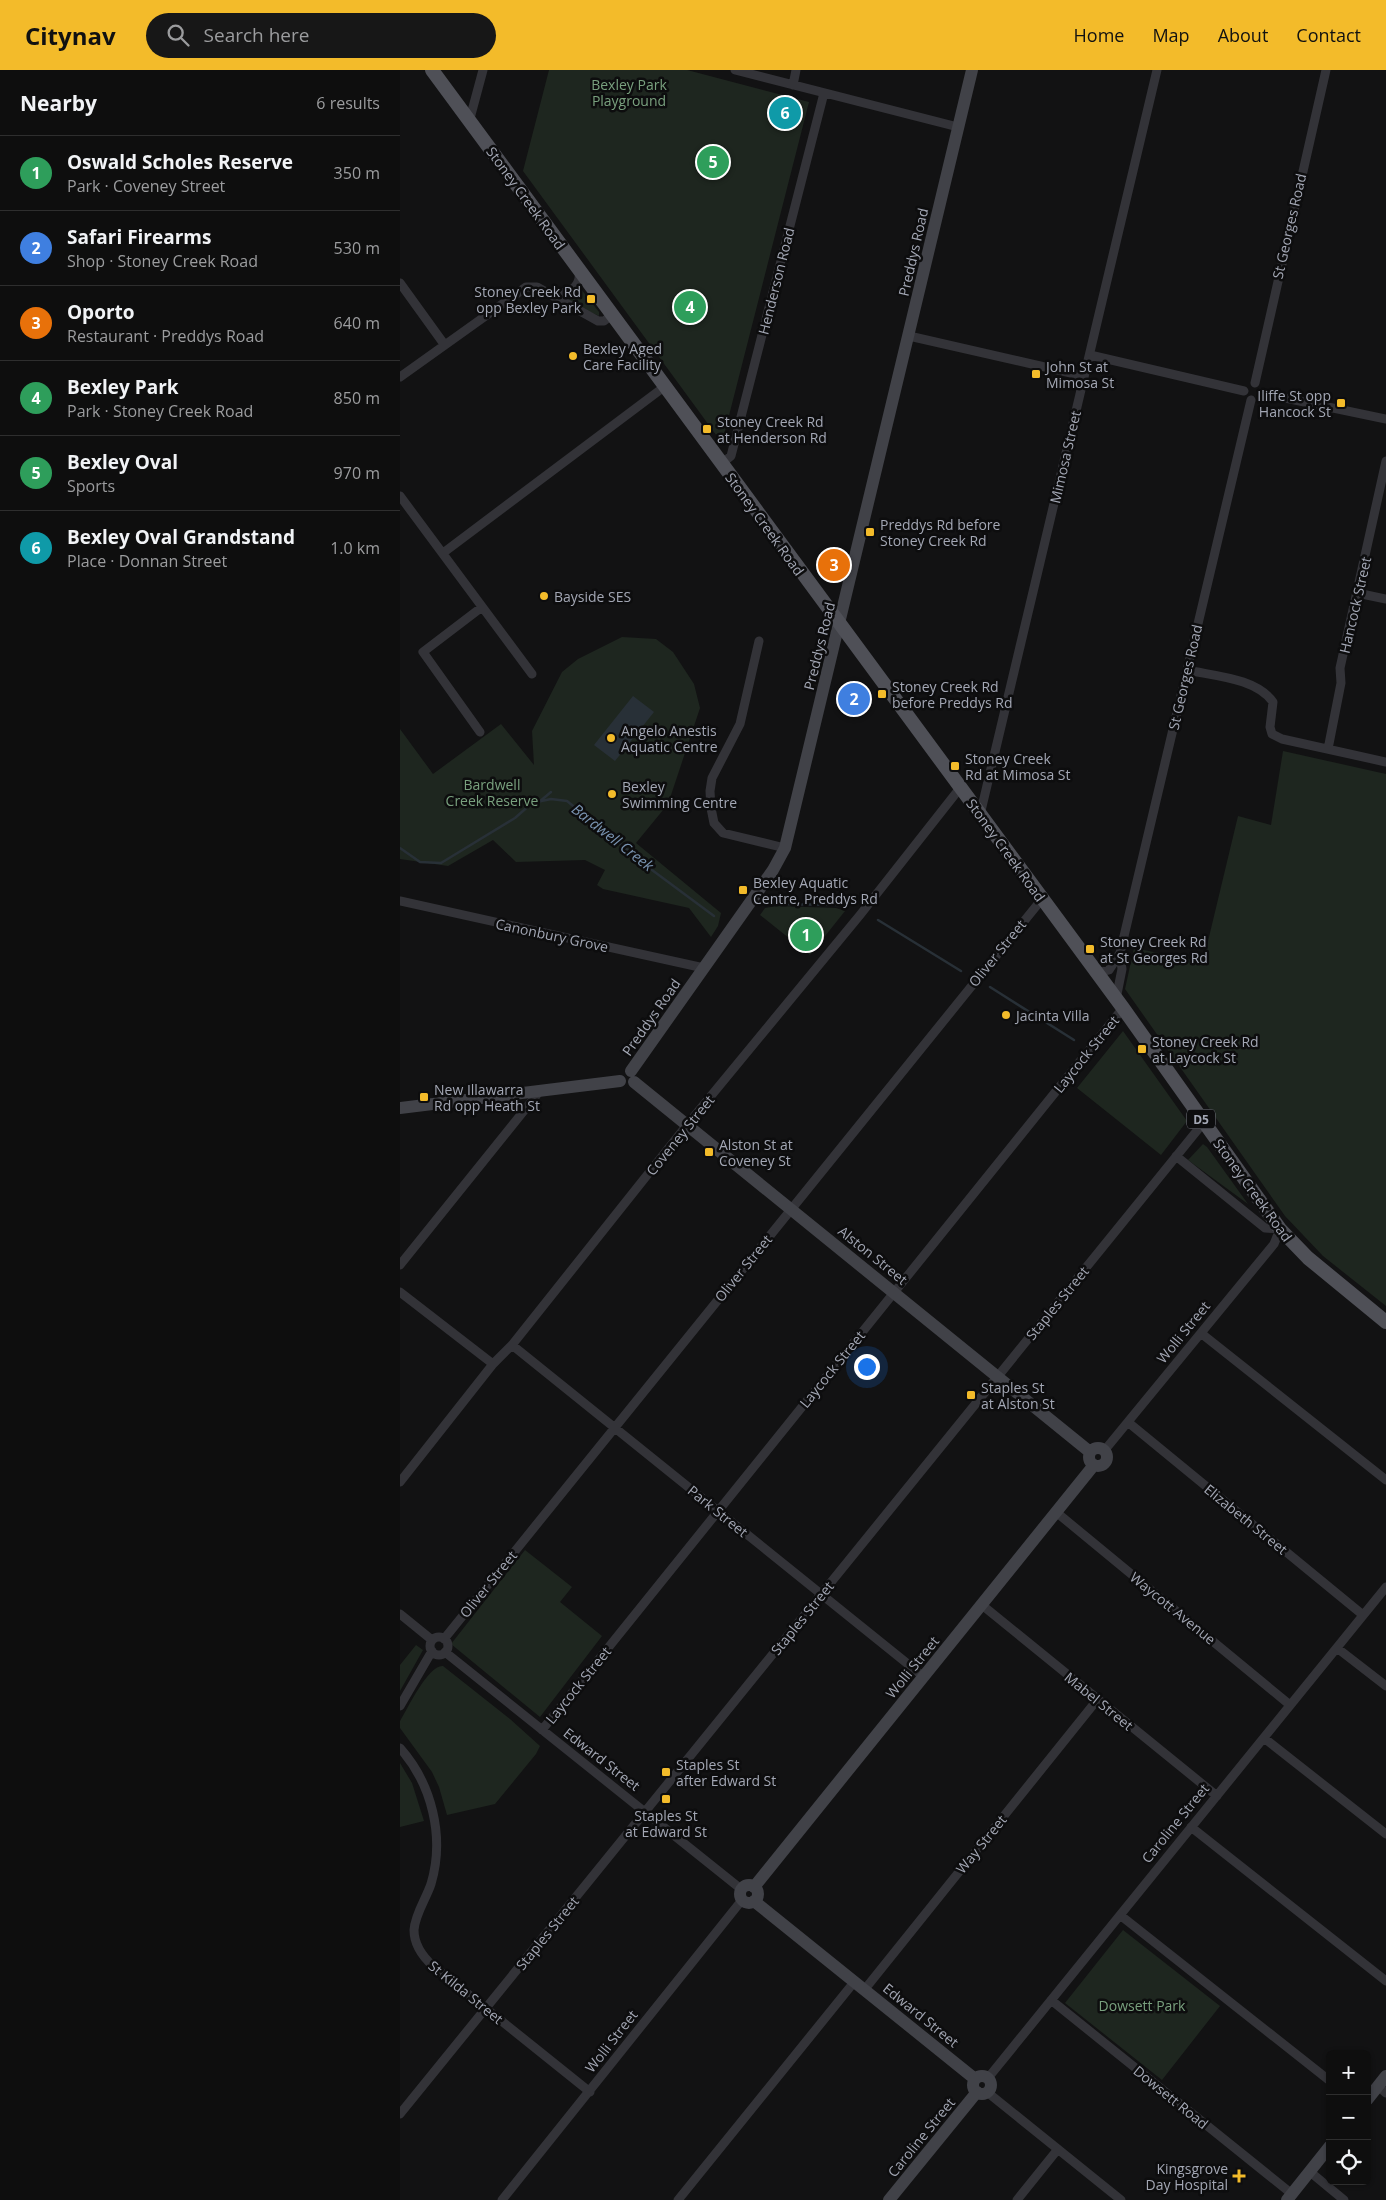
<!DOCTYPE html>
<meta charset="utf-8">
<style>
:root{--surface:#0e0e0e;--page:#171717;--text:#f1f3f6;--muted:#9b9c9e;--line:#2e2e2e;--accent:#f3bb2a}
body{margin:0;font-family:"Open Sans",sans-serif;background:var(--page);color:var(--text)}
.controls{position:absolute;right:15px;bottom:15px;display:grid;overflow:hidden;border-radius:8px;box-shadow:0 1px 4px #0004}
.controls button{width:45px;height:45px;display:grid;place-items:center;padding:0;border:0;border-bottom:1px solid var(--line);background:var(--surface);color:var(--text);font:25px sans-serif}
.you{position:absolute;left:466px;top:1296px;width:18px;height:18px;margin:-12px;border:4px solid #fff;border-radius:50%;background:#1a73e8;box-shadow:0 0 0 8px #1a73e833}
.badge{display:grid;place-items:center;width:32px;height:32px;border-radius:50%;background:var(--accent);color:#fff;font-size:16px;font-weight:700}
.pin{position:absolute;translate:-50% -50%;border:2px solid #fff;box-shadow:0 1px 5px #0006}
.list{margin:0;padding:0;list-style:none}
h2{display:flex;justify-content:space-between;align-items:center;height:65px;margin:0;padding:0 20px;font-size:21px}
h2 small{font-size:16px;font-weight:400;color:var(--muted)}
.list li{display:grid;grid-template-columns:32px 1fr auto;gap:15px;align-items:center;box-sizing:border-box;height:75px;padding:0 20px;border-top:1px solid var(--line)}
.list b{display:block;font-size:19px;white-space:nowrap}
.list p{margin:0;font-size:16px;white-space:nowrap;color:var(--muted)}
.list em{font-size:16px;font-style:normal;color:var(--muted)}
.icon{flex:none;width:28px;height:28px;fill:none;stroke:currentColor;stroke-width:2;stroke-linecap:round;stroke-linejoin:round}
.map{position:relative;flex:none;width:986px;height:2130px;overflow:hidden}
header{display:flex;align-items:center;gap:30px;box-sizing:border-box;height:70px;padding:0 25px;background:var(--accent);color:#111}
header strong{font-size:24px}
nav{display:flex;gap:28px;margin-inline-start:auto;font-size:18px}
.search{width:350px;height:45px;background:var(--page);display:flex;align-items:center;gap:12px;box-sizing:border-box;padding:0 18px;border-radius:28px;color:var(--muted);font-size:19px}
main{display:flex}
aside{flex:1;background:var(--surface)}
.map>svg:first-child{display:block}
.green{fill:#1e261f}
.water{fill:#283037}
.lines{fill:none;stroke-linecap:round;stroke-linejoin:round}
.stream{stroke:#283037;stroke-width:2.5}
.street{stroke:#333338;stroke-width:9}
.secondary{stroke:#414248;stroke-width:12}
.primary{stroke:#4f5057;stroke-width:14}
.poi-dot{fill:#f3bb2a;stroke:#0d0d0e;stroke-width:2}
.labels{text-anchor:middle;dominant-baseline:central;stroke-width:5;stroke-linejoin:round;paint-order:stroke}
.shield{fill:#0d0d0e;stroke:#767982;stroke-width:1}
.shield-label{font-size:12px;font-weight:bold;fill:#a3a7b4}
.park-label{font-size:14px;fill:#79a07e;stroke:#0d0d0e}
.street-label{font-size:14px;fill:#a3a7b4;stroke:#0d0d0e}
.poi-label{font-size:14px;fill:#a3a7b4;stroke:#0d0d0e;text-anchor:start}
.water-label{font-size:15px;font-style:italic;fill:#7993b0;stroke:#0d0d0e}
</style>
<header>
<strong>Citynav</strong>
<div class="search"><svg class="icon" aria-label="search" viewBox="0 0 24 24"><circle cx="10" cy="10" r="6"/><path d="M15 15l6 6"/></svg>Search here</div>
<nav><a>Home</a><a>Map</a><a>About</a><a>Contact</a></nav>
</header>
<main>
<aside>
<h2>Nearby<small>6 results</small></h2>
<ul class="list">
<li><span class="badge" style="background:#2e9e5b">1</span><div><b>Oswald Scholes Reserve</b><p>Park · Coveney Street</p></div><em>350 m</em></li>
<li><span class="badge" style="background:#3f7fe0">2</span><div><b>Safari Firearms</b><p>Shop · Stoney Creek Road</p></div><em>530 m</em></li>
<li><span class="badge" style="background:#e8710a">3</span><div><b>Oporto</b><p>Restaurant · Preddys Road</p></div><em>640 m</em></li>
<li><span class="badge" style="background:#2e9e5b">4</span><div><b>Bexley Park</b><p>Park · Stoney Creek Road</p></div><em>850 m</em></li>
<li><span class="badge" style="background:#2e9e5b">5</span><div><b>Bexley Oval</b><p>Sports</p></div><em>970 m</em></li>
<li><span class="badge" style="background:#0f9aa8">6</span><div><b>Bexley Oval Grandstand</b><p>Place · Donnan Street</p></div><em>1.0 km</em></li>
</ul>
</aside>
<div class="map">
<svg width="986" height="2130" viewBox="0 0 986 2130">
<rect width="100%" height="100%" fill="#121213"/>
<!-- green -->
<path class="green" d="M149,0H287L409,32L322,373L123,101Z
M181,219L199,242V246L169,232V226Z
M222,567L256,569L273,582L294,614L300,638L268,734L236,773L321,843L318,856L311,867L289,838L203,819L197,815L205,800L185,790L116,792L93,770L48,796L0,789V659L33,704L101,654L134,695L132,661L162,602L178,589Z
M883,681L986,704V1236L923,1186L885,1146L725,919L734,878L803,892L838,746L871,755Z
M377,836L436,838L445,841L410,885L360,845L365,838Z
M723,961L787,1051L761,1085L677,1018Z
M803,1074L807,1077L848,1134L788,1090Z
M125,1480L172,1517L160,1532L202,1566L140,1647L51,1574Z
M16,1575L23,1580L0,1621V1595Z
M43,1596L110,1649L140,1676L136,1684L95,1734L47,1745L39,1717L32,1702L0,1658V1651C8,1638 28,1595 43,1596Z
M0,1693L12,1713L24,1751L0,1757Z
M723,1860L820,1936L762,2010L665,1933Z"/>
<!-- water -->
<path class="water" d="M233,626L254,642L215,691L194,675Z"/>
<g class="lines">
<!-- stream -->
<path class="stream" d="M139,732L151,722
M0,778L20,792L41,793L115,748L132,733L151,729L167,731L252,800L314,846
M376,834L439,835
M478,850L561,901
M590,917L674,970"/>
<!-- street -->
<path class="street" d="M335,0L558,57
M393,15L396,0
M69,52L83,0
M0,213L44,274
M150,224C165,224 182,220 179,201
M509,266L684,306
M690,285L844,321
M0,307L126,217H137L198,251H204L212,245
M855,313L926,0
M861,323L986,349
M321,394L331,386L424,23
M0,426L132,604
M43,483L264,317
M957,523L986,529
M359,571L340,654L312,708L310,721L311,738L314,753L323,763L385,778
M787,600C814,606 856,608 873,632L870,657L872,664L882,669L986,692
M80,662L23,582L82,537
M928,679L941,613L940,598L986,391
M580,745L757,0
M0,831L304,898
M694,899L701,902L709,900L720,883L851,330
M716,929L722,899L720,884
M0,1195L139,1022
M0,1222L93,1294
M802,1264L986,1410
M112,1275L524,1607
M729,1353L963,1545
M704,1381L874,1174L880,1159L865,1158L776,1086
M0,1412L93,1294L112,1275L287,1055L460,845L560,718
M656,1442L890,1635
M582,1535L817,1726
M0,1544L32,1570
M30 1576a9 9 0 1 1 18 0a9 9 0 1 1-18 0Z
M44,1569L642,829
M937,1578L986,1616
M45,1582L341,1819
M0,1636L32,1581
M142,1660L723,938
M864,1668L986,1764
M0,1678C32,1714 45,1767 31,1814C26,1829 15,1844 14,1860C14,1875 22,1886 33,1896L190,2022
M791,1757L986,1911
M720,1845L930,2011
M465,1919L697,1630
M651,1930L892,2124
M588,2008L986,1517
M978,2016L986,2023
M587,2022L721,2130
M0,2044L804,1052
M909,2101L944,2130
M102,2130L342,1830
M278,2130L455,1911
M617,2130L658,2079"/>
<!-- secondary -->
<path class="secondary" d="M231,1001L373,800L385,778L572,0
M234,1012L690,1382
M0,1038L220,1011
M689 1387a9 9 0 1 1 18 0a9 9 0 1 1-18 0Z
M340 1824a9 9 0 1 1 18 0a9 9 0 1 1-18 0Z
M354,1817L694,1395
M354,1831L575,2009
M573 2015a9 9 0 1 1 18 0a9 9 0 1 1-18 0Z
M967,2030L986,2006
M489,2130L577,2022
M887,2130L930,2076"/>
<!-- primary -->
<path class="primary" d="M32,0L723,938L880,1159L908,1188L986,1252"/>
</g>
<!-- markers -->
<g class="poi-dot">
<rect x="186" y="224" width="10" height="10" rx="2.5"/>
<circle cx="173" cy="286" r="5"/>
<rect x="631" y="299" width="10" height="10" rx="2.5"/>
<rect x="936" y="328" width="10" height="10" rx="2.5"/>
<rect x="302" y="354" width="10" height="10" rx="2.5"/>
<rect x="465" y="457" width="10" height="10" rx="2.5"/>
<circle cx="144" cy="526" r="5"/>
<rect x="477" y="619" width="10" height="10" rx="2.5"/>
<circle cx="211" cy="668" r="5"/>
<rect x="550" y="691" width="10" height="10" rx="2.5"/>
<circle cx="212" cy="724" r="5"/>
<rect x="338" y="815" width="10" height="10" rx="2.5"/>
<rect x="685" y="874" width="10" height="10" rx="2.5"/>
<circle cx="606" cy="945" r="5"/>
<rect x="737" y="974" width="10" height="10" rx="2.5"/>
<rect x="19" y="1022" width="10" height="10" rx="2.5"/>
<rect x="304" y="1077" width="10" height="10" rx="2.5"/>
<rect x="566" y="1320" width="10" height="10" rx="2.5"/>
<rect x="261" y="1697" width="10" height="10" rx="2.5"/>
<rect x="261" y="1724" width="10" height="10" rx="2.5"/>
<path d="M836.5 2098.5h5v5h5v5h-5v5h-5v-5h-5v-5h5z"/>
</g>
<g class="labels">
<!-- shield labels -->
<rect class="shield" x="787" y="1039.5" width="28" height="19" rx="4"/>
<g class="shield-label">
<text x="801" y="1049">D5</text>
</g>
<!-- park labels -->
<g class="park-label">
<text x="229" y="14">Bexley Park<tspan x="229" dy="16">Playground</tspan></text>
<text x="92" y="714">Bardwell<tspan x="92" dy="16">Creek Reserve</tspan></text>
<text x="742" y="1935">Dowsett Park</text>
</g>
<!-- street labels -->
<g class="street-label">
<text transform="translate(126 128) rotate(54)">Stoney Creek Road</text>
<text transform="translate(889 156) rotate(-77)">St Georges Road</text>
<text transform="translate(513 182) rotate(-77)">Preddys Road</text>
<text transform="translate(376 211) rotate(-76)">Henderson Road</text>
<text transform="translate(665 387) rotate(-77)">Mimosa Street</text>
<text transform="translate(365 454) rotate(54)">Stoney Creek Road</text>
<text transform="translate(955 535) rotate(-77)">Hancock Street</text>
<text transform="translate(419 576) rotate(-76)">Preddys Road</text>
<text transform="translate(785 607) rotate(-77)">St Georges Road</text>
<text transform="translate(606 780) rotate(54)">Stoney Creek Road</text>
<text transform="translate(152 865) rotate(12)">Canonbury Grove</text>
<text transform="translate(597 883) rotate(-51)">Oliver Street</text>
<text transform="translate(251 947) rotate(-55)">Preddys Road</text>
<text transform="translate(686 984) rotate(-51)">Laycock Street</text>
<text transform="translate(280 1065) rotate(-51)">Coveney Street</text>
<text transform="translate(853 1120) rotate(54)">Stoney Creek Road</text>
<text transform="translate(473 1185) rotate(39)">Alston Street</text>
<text transform="translate(343 1198) rotate(-51)">Oliver Street</text>
<text transform="translate(657 1233) rotate(-51)">Staples Street</text>
<text transform="translate(783 1262) rotate(-51)">Wolli Street</text>
<text transform="translate(432 1299) rotate(-51)">Laycock Street</text>
<text transform="translate(318 1441) rotate(39)">Park Street</text>
<text transform="translate(846 1449) rotate(39)">Elizabeth Street</text>
<text transform="translate(88 1514) rotate(-51)">Oliver Street</text>
<text transform="translate(773 1538) rotate(39)">Waycott Avenue</text>
<text transform="translate(402 1548) rotate(-51)">Staples Street</text>
<text transform="translate(512 1597) rotate(-51)">Wolli Street</text>
<text transform="translate(178 1615) rotate(-51)">Laycock Street</text>
<text transform="translate(699 1631) rotate(39)">Mabel Street</text>
<text transform="translate(202 1689) rotate(38)">Edward Street</text>
<text transform="translate(775 1753) rotate(-51)">Caroline Street</text>
<text transform="translate(581 1774) rotate(-51)">Way Street</text>
<text transform="translate(147 1863) rotate(-51)">Staples Street</text>
<text transform="translate(66 1922) rotate(39)">St Kilda Street</text>
<text transform="translate(521 1945) rotate(39)">Edward Street</text>
<text transform="translate(211 1971) rotate(-52)">Wolli Street</text>
<text transform="translate(771 2027) rotate(39)">Dowsett Road</text>
<text transform="translate(521 2067) rotate(-51)">Caroline Street</text>
</g>
<!-- poi labels -->
<g class="poi-label">
<text x="181" y="221" text-anchor="end">Stoney Creek Rd<tspan x="181" dy="16">opp Bexley Park</tspan></text>
<text x="183" y="278">Bexley Aged<tspan x="183" dy="16">Care Facility</tspan></text>
<text x="646" y="296">John St at<tspan x="646" dy="16">Mimosa St</tspan></text>
<text x="931" y="325" text-anchor="end">Iliffe St opp<tspan x="931" dy="16">Hancock St</tspan></text>
<text x="317" y="351">Stoney Creek Rd<tspan x="317" dy="16">at Henderson Rd</tspan></text>
<text x="480" y="454">Preddys Rd before<tspan x="480" dy="16">Stoney Creek Rd</tspan></text>
<text x="154" y="526">Bayside SES</text>
<text x="492" y="616">Stoney Creek Rd<tspan x="492" dy="16">before Preddys Rd</tspan></text>
<text x="221" y="660">Angelo Anestis<tspan x="221" dy="16">Aquatic Centre</tspan></text>
<text x="565" y="688">Stoney Creek<tspan x="565" dy="16">Rd at Mimosa St</tspan></text>
<text x="222" y="716">Bexley<tspan x="222" dy="16">Swimming Centre</tspan></text>
<text x="353" y="812">Bexley Aquatic<tspan x="353" dy="16">Centre, Preddys Rd</tspan></text>
<text x="700" y="871">Stoney Creek Rd<tspan x="700" dy="16">at St Georges Rd</tspan></text>
<text x="616" y="945">Jacinta Villa</text>
<text x="752" y="971">Stoney Creek Rd<tspan x="752" dy="16">at Laycock St</tspan></text>
<text x="34" y="1019">New Illawarra<tspan x="34" dy="16">Rd opp Heath St</tspan></text>
<text x="319" y="1074">Alston St at<tspan x="319" dy="16">Coveney St</tspan></text>
<text x="581" y="1317">Staples St<tspan x="581" dy="16">at Alston St</tspan></text>
<text x="276" y="1694">Staples St<tspan x="276" dy="16">after Edward St</tspan></text>
<text x="266" y="1745" text-anchor="middle">Staples St<tspan x="266" dy="16">at Edward St</tspan></text>
<text x="828" y="2098" text-anchor="end">Kingsgrove<tspan x="828" dy="16">Day Hospital</tspan></text>
</g>
<!-- water labels -->
<g class="water-label">
<text transform="translate(213 767) rotate(38)">Bardwell Creek</text>
</g>
</g>
</svg>
<div class="controls">
<button>+</button>
<button>−</button>
<button><svg class="icon" aria-label="locate" viewBox="0 0 24 24"><circle cx="12" cy="12" r="6"/><path d="M12 2v4M12 18v4M2 12h4M18 12h4"/></svg></button>
</div>
<div class="you"></div>
<div class="pin badge" style="left:406px;top:865px;background:#2e9e5b">1</div>
<div class="pin badge" style="left:454px;top:629px;background:#3f7fe0">2</div>
<div class="pin badge" style="left:434px;top:495px;background:#e8710a">3</div>
<div class="pin badge" style="left:290px;top:237px;background:#2e9e5b">4</div>
<div class="pin badge" style="left:313px;top:92px;background:#2e9e5b">5</div>
<div class="pin badge" style="left:385px;top:43px;background:#0f9aa8">6</div>
</div>
</main>
